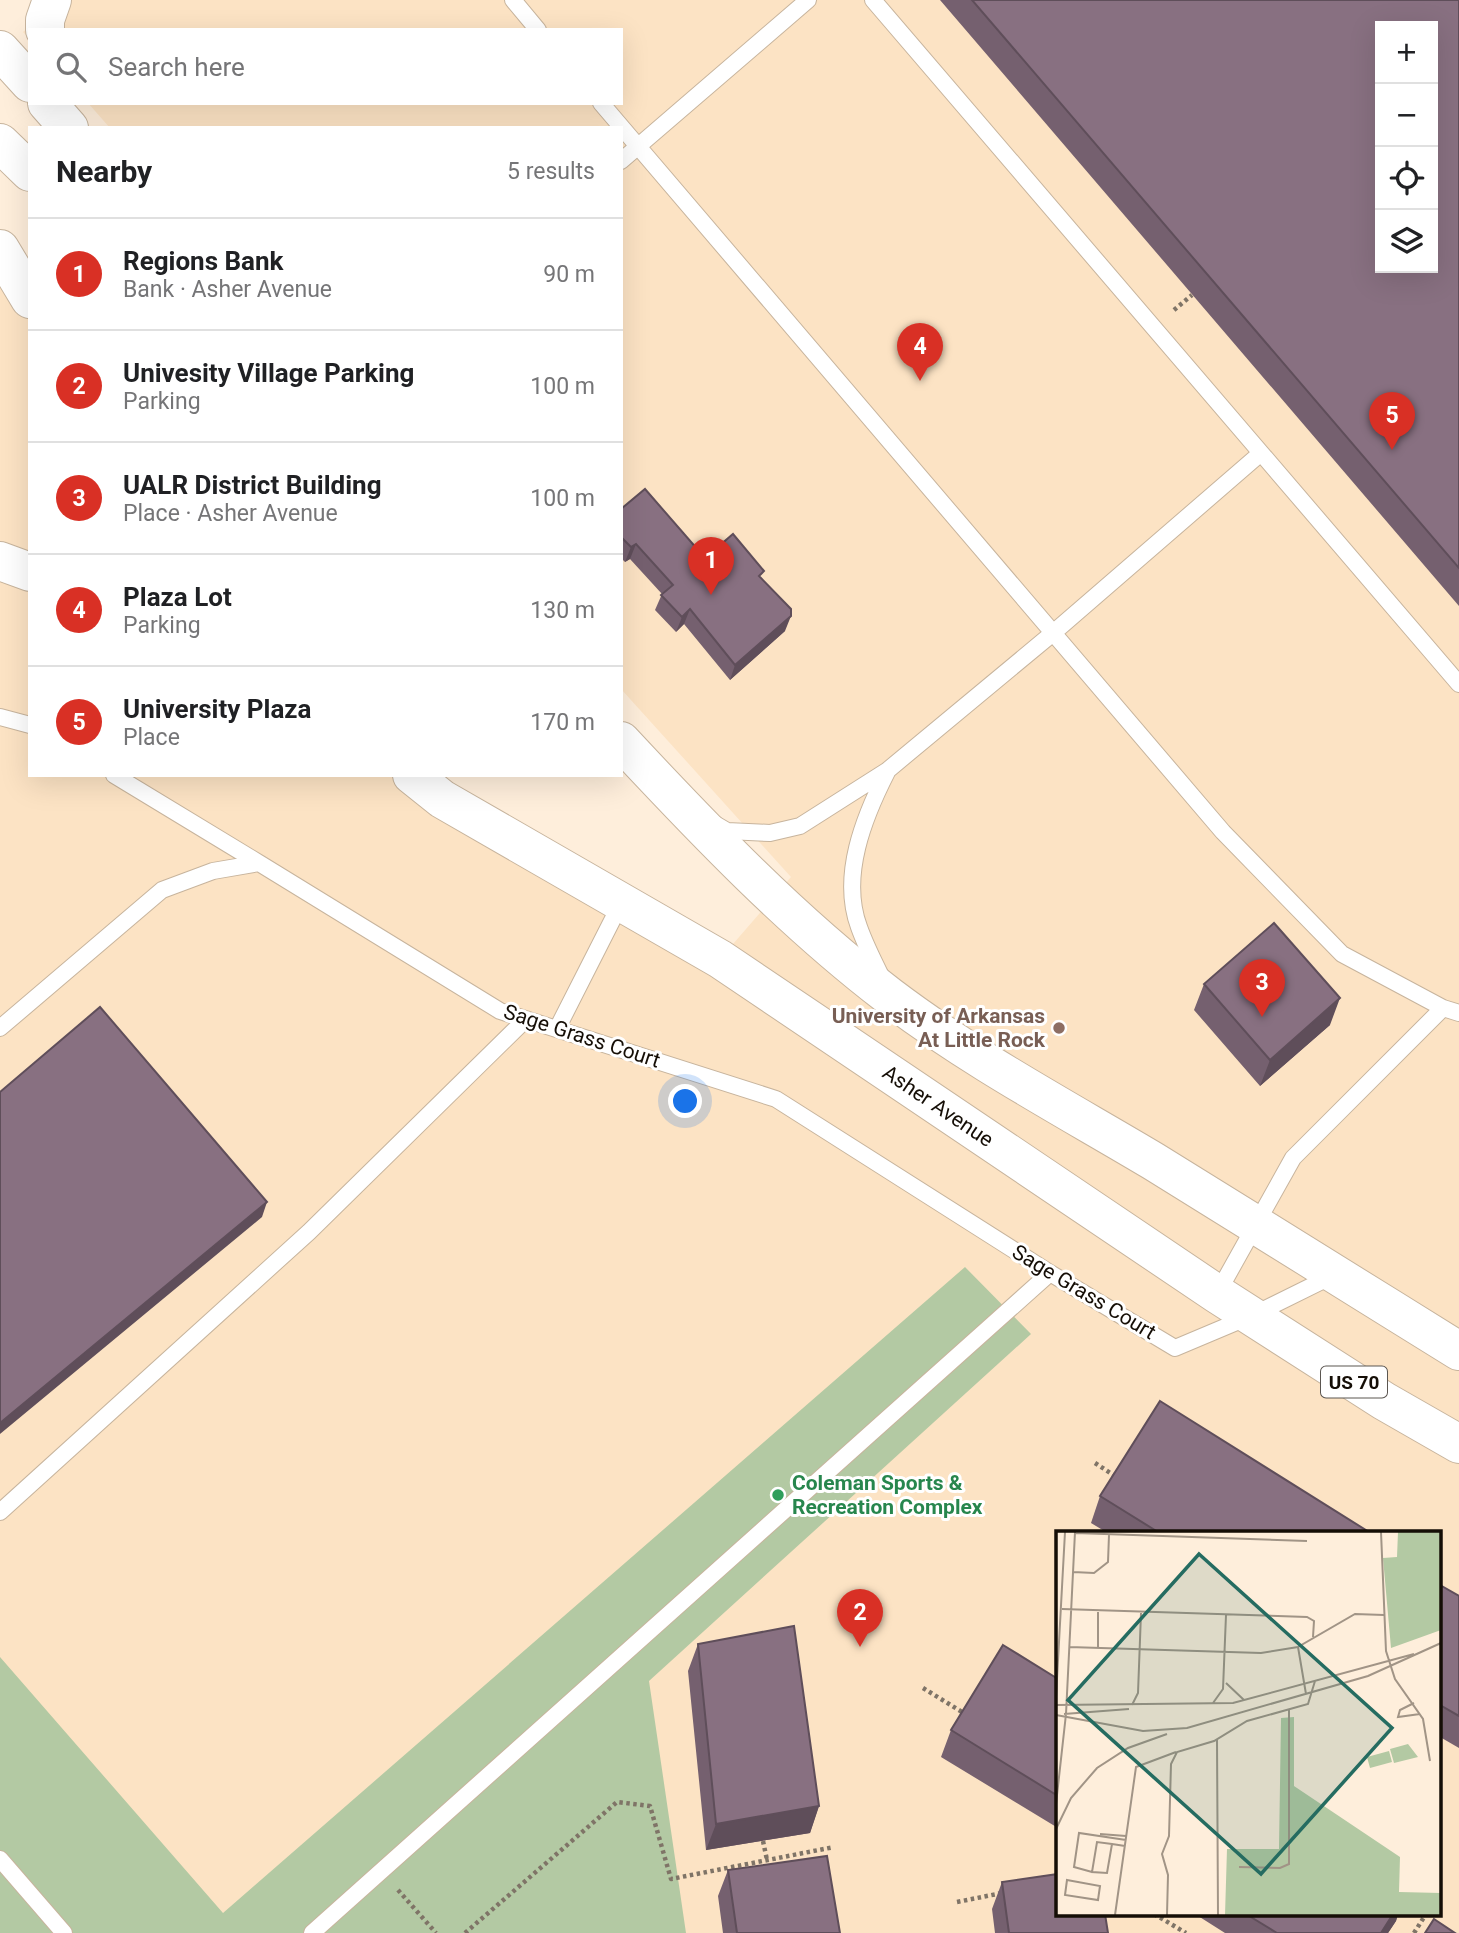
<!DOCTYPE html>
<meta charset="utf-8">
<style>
:root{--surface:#fff;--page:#f2f2f2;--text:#202124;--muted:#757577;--line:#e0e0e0;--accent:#d93025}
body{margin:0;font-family:Roboto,sans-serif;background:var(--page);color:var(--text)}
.controls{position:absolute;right:21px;top:21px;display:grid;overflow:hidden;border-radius:0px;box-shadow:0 7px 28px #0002}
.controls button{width:63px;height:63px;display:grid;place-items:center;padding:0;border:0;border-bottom:2px solid var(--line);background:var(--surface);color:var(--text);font:35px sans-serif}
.you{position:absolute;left:686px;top:1102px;width:24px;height:24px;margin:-18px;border:5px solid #fff;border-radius:50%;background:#1a73e8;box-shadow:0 0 0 10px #1a73e833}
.badge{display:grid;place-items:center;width:46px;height:46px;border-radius:50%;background:var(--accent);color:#fff;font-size:23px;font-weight:700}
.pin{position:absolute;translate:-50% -58px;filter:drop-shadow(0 2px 4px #0008)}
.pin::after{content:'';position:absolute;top:37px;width:24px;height:21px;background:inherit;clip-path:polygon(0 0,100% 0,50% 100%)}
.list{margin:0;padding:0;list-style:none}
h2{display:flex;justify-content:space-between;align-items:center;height:91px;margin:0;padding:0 28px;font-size:30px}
h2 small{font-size:23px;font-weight:400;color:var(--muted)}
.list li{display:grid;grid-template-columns:46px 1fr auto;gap:21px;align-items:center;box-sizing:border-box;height:112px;padding:0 28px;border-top:2px solid var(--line)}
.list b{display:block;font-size:26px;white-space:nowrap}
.list p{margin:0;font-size:23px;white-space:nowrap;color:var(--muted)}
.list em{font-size:23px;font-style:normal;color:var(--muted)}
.icon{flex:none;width:38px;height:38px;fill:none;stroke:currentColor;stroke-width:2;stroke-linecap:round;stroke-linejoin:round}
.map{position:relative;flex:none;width:1459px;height:1933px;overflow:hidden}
.search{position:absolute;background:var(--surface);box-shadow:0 7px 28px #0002;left:28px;top:28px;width:595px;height:77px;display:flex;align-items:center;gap:18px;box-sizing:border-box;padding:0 24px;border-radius:0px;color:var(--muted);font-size:26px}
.panel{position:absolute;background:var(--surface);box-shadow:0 7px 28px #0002;left:28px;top:126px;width:595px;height:651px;border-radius:0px}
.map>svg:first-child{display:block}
.built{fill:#fce3c4;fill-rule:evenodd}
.grass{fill:#b3c9a3}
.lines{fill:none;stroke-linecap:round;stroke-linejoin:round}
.service-casing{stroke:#c7b49d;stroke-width:18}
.secondary-casing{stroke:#c7b49d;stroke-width:40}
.primary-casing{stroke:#c7b49d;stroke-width:40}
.path{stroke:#7f7467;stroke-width:4.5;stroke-dasharray:3.5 3.5;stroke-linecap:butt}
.service{stroke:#fff;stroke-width:16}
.secondary{stroke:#fff;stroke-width:38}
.primary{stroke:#fff;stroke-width:38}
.wall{fill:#75606f}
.shaded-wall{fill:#5f4e5a}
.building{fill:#887081;stroke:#5f4e5a;stroke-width:2;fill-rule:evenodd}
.education-dot{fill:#8d6e63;stroke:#fff;stroke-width:2.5}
.leisure-dot{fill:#2e9e5b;stroke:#fff;stroke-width:2.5}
.labels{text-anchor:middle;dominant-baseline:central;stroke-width:6;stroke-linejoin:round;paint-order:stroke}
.shield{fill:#fff;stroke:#5b5651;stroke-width:2}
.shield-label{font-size:19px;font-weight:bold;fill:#150e06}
.education-label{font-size:21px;font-weight:bold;fill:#785e54;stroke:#fff;text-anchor:end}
.street-label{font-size:21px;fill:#150e06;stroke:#fff}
.leisure-label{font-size:21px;font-weight:bold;fill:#27864d;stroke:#fff;text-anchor:start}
.inset-road{fill:none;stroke:#a19486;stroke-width:2}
.view{fill:#256c61;fill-opacity:0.15;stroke:#256c61;stroke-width:3.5}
.inset-edge{fill:none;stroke:#150e06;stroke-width:3.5}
</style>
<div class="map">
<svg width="1459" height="1933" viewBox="0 0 1459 1933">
<rect width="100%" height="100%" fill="#feeedb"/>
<!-- built -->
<path class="built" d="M62,0H1459V1933H0V249L30,299V775H433L720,959L791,877L621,689V128H110L88,103H621V30H30V39L23,32ZM1380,26H1433V268H1380ZM1058,1532H1440V1914H1058Z"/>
<!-- grass -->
<path class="grass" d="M965,1267L1031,1334L649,1681L686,1933H0V1657L223,1913Z"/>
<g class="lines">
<defs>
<path id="service" d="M513,0L538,30
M873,0L1459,684
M601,103L1223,832L1342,954L1443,1008
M621,161L808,0
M0,717L30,725
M114,775L259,863
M715,824L727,831L770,833L800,826L888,770L1053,633L1261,453
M881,976C873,960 865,944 859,927C840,876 864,817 887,772
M0,1028L162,890L213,871L259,863L500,1011L776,1099L1050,1273L1175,1348L1251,1316L1334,1275
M557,1029L621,903
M1217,1294L1293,1158L1443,1008L1459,1013
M0,1512L309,1232L526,1019
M0,1859L64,1933
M312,1933L1050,1273"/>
<path id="secondary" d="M45,30V20L52,0
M0,561L30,572"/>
<path id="primary" d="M0,50L30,83
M47,103L69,128
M0,143L30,172
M0,249L30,299
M621,741C705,831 791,921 889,996C972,1059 1064,1108 1153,1161C1256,1224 1357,1288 1459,1351
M412,775L442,799L720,959L1217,1294L1384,1401L1459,1444"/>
</defs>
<!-- service casing -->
<use href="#service" class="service-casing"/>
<!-- secondary casing -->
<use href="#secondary" class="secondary-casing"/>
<!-- primary casing -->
<use href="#primary" class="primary-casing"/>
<!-- path -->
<path class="path" d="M1174,310L1192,295
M1095,1463L1118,1478
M923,1688L967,1715
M763,1841L767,1860
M398,1890L436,1933
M957,1902L1002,1893
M1154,1914L1186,1933
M465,1933L617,1802L650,1806L671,1879L834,1847
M1414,1933L1426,1914"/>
<!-- service -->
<use href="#service" class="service"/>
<!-- secondary -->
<use href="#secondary" class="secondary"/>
<!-- primary -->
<use href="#primary" class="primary"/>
</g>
<!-- wall -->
<path class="wall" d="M940,0H1459V606Z
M621,509L705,558L761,578L785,631L730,680L684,624L676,632L655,610L662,594L630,559L625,562L621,558Z
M1204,984L1330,1025L1260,1086L1194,1010Z
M1100,1496L1369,1532H1106L1091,1523Z
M1440,1585L1459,1596V1748L1440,1737Z
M698,1644L819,1806L810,1833L706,1850L688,1671Z
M1058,1679V1828L941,1757L951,1730Z
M728,1870L840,1933H723L718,1896Z
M1002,1882L1108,1933H995L992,1909Z
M1195,1914H1398L1396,1921L1388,1933H1225Z"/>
<!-- shaded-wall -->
<path class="shaded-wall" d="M636,544L630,559L625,562L631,547Z
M690,609L684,624L676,632L682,617Z
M791,616L785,631L730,680L735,665Z
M1340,998L1330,1025L1260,1086L1270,1060Z
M267,1202L262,1217L0,1434V1423Z
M819,1806L810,1833L706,1850L716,1824Z
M1393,1914H1398L1396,1921L1388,1933H1381Z"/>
<!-- building -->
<path class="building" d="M972,0H1459V568ZM1380,26H1433V268H1380Z
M645,489L705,558L733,534L764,571L759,576L791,609V616L735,665L690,609L682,617L661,595L673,585L636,544L631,547L621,537V509Z
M1274,923L1340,998L1270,1060L1204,984Z
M100,1007L267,1202L0,1423V1092Z
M1160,1401L1369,1532H1158L1100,1496Z
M1440,1585L1459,1596V1716L1440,1705Z
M794,1626L819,1806L716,1824L698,1644Z
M1003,1645L1058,1679V1796L951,1730Z
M827,1856L840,1933H737L728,1870Z
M1058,1874V1914H1105L1108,1933H1009L1002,1882Z
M1246,1914H1393L1381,1933H1277Z
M1434,1919L1455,1933H1425Z"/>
<!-- markers -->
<circle class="education-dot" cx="1059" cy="1028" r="7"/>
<circle class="leisure-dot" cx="778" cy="1495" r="7"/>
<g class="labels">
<!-- shield labels -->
<rect class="shield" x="1321" y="1366.5" width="66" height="31" rx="5"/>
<g class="shield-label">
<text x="1354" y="1382">US 70</text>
</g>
<!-- education labels -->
<g class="education-label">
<text x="1045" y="1016">University of Arkansas<tspan x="1045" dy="24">At Little Rock</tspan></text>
</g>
<!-- street labels -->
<g class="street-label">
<text transform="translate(582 1036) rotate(18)">Sage Grass Court</text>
<text transform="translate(938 1106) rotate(34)">Asher Avenue</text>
<text transform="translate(1084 1292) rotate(31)">Sage Grass Court</text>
</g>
<!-- leisure labels -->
<g class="leisure-label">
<text x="792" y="1483">Coleman Sports &amp;<tspan x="792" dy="24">Recreation Complex</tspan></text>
</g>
</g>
<!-- overview -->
<g transform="translate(1056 1531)">
<rect width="385" height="385" fill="#feeedb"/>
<path d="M238,186V255L344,326L343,361L385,362V384H169L171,318H223L225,187ZM352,213L362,226L338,232L334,218ZM333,220L336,231L314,237L311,226Z" fill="#b3c9a3"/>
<path d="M342,1H385V99L335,117L327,27L341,26Z" fill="#b3c9a3"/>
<path class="inset-road" d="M325,1L330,120L339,148L367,188L374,230M19,2L251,10M17,41L38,42L52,31L53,4M6,78L251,86L258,90L257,106M13,116L205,122L242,116M42,117V81M170,152L188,169M250,163L242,116L299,83L328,84M0,166L9,1M157,172L167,158L170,84M358,172L344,179L342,186L364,183M0,174L177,172L358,123M76,174L82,162L85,82M8,183L73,178M0,184L87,200L131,197L312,145L385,112M161,208L162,384M0,273L10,183L19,1M0,298L15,267L41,237L72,217L111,203M44,303L70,305M56,313L51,342L36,341L41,311L56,313L69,315M183,336L224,337L233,333V179M36,341L18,336L23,302L70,309M11,349L44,355L42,369L9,364ZM59,384L80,236L120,221M111,384L112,344L106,323L113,305L115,233L121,221L158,210L191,190L252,173L259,150"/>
<path class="view" d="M143,23L336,197L205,343L12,169Z"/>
<rect width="385" height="385" class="inset-edge"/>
</g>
</svg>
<div class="controls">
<button>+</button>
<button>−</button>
<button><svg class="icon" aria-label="locate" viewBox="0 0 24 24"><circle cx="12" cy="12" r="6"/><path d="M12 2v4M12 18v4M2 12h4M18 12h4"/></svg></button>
<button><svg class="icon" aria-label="layers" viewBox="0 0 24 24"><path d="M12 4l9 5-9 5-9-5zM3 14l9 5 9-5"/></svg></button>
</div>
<div class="you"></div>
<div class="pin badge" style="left:711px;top:595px">1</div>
<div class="pin badge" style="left:860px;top:1647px">2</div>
<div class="pin badge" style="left:1262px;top:1017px">3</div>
<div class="pin badge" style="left:920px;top:381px">4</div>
<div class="pin badge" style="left:1392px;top:450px">5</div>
<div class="search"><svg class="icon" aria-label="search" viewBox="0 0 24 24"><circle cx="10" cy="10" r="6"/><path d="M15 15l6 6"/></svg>Search here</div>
<section class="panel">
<h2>Nearby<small>5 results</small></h2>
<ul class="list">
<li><span class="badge">1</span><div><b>Regions Bank</b><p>Bank · Asher Avenue</p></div><em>90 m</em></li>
<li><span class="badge">2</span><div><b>Univesity Village Parking</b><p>Parking</p></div><em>100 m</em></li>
<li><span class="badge">3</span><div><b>UALR District Building</b><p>Place · Asher Avenue</p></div><em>100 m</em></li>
<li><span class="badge">4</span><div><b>Plaza Lot</b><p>Parking</p></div><em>130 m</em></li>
<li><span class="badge">5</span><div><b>University Plaza</b><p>Place</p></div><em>170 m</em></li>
</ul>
</section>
</div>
